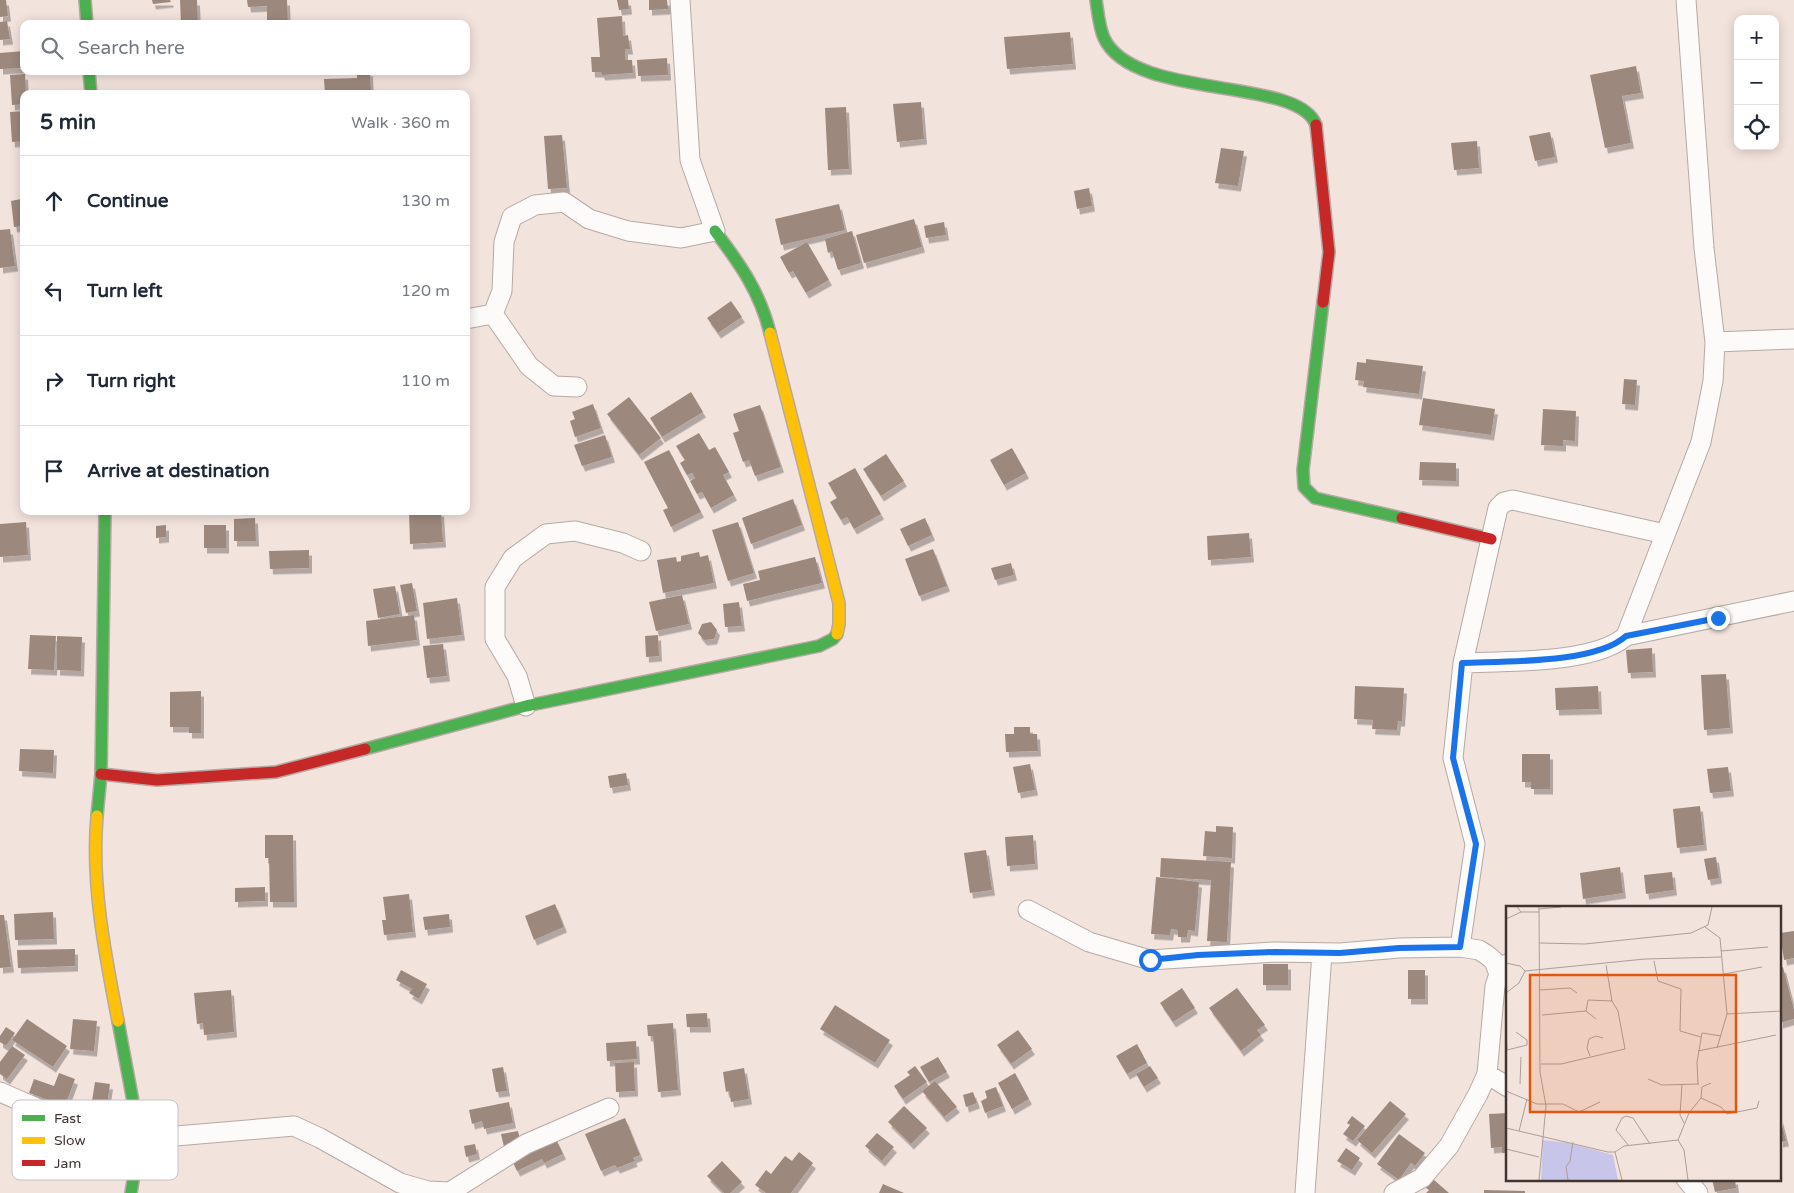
<!DOCTYPE html>
<meta charset="utf-8">
<style>
:root{--surface:#fff;--page:#f2f2f3;--text:#1f2937;--muted:#747a83;--line:#e0e1e3}
body{margin:0;font-family:"Varela Round",sans-serif;background:var(--page);color:var(--text)}
.controls{position:absolute;right:15px;top:15px;display:grid;overflow:hidden;border-radius:10px;box-shadow:0 2px 12px #0003}
.controls button{width:45px;height:45px;display:grid;place-items:center;padding:0;border:0;border-bottom:1px solid var(--line);background:var(--surface);color:var(--text);font:25px sans-serif}
.stop{position:absolute;width:15px;height:15px;margin:-11px;border:4px solid #1a73e8;border-radius:50%;background:#fff}
.stop.end{background:#1a73e8;border-color:#fff;box-shadow:0 1px 5px #0008}
.list{margin:0;padding:0;list-style:none}
h2{display:flex;justify-content:space-between;align-items:center;height:65px;margin:0;padding:0 20px;font-size:21px}
h2 small{font-size:16px;font-weight:400;color:var(--muted)}
.list li{display:grid;grid-template-columns:32px 1fr auto;gap:15px;align-items:center;box-sizing:border-box;height:90px;padding:0 20px;border-top:1px solid var(--line)}
.list b{display:block;font-size:19px;white-space:nowrap}
.list em{font-size:16px;font-style:normal;color:var(--muted)}
.icon{flex:none;width:28px;height:28px;fill:none;stroke:currentColor;stroke-width:2;stroke-linecap:round;stroke-linejoin:round}
.map{position:relative;flex:none;width:1794px;height:1193px;overflow:hidden}
.search{position:absolute;background:var(--surface);box-shadow:0 2px 12px #0003;left:20px;top:20px;width:450px;height:55px;display:flex;align-items:center;gap:12px;box-sizing:border-box;padding:0 18px;border-radius:10px;color:var(--muted);font-size:19px}
.panel{position:absolute;background:var(--surface);box-shadow:0 2px 12px #0003;left:20px;top:90px;width:450px;height:425px;border-radius:10px}
.map>svg:first-child{display:block}
.building{fill:#9d887d;filter:url(#shadow)}
.lines{fill:none;stroke-linecap:round;stroke-linejoin:round}
.street-casing{stroke:#b5a9a4;stroke-width:21}
.fast-casing{stroke:#b5a9a4;stroke-width:14}
.slow-casing{stroke:#b5a9a4;stroke-width:14}
.jam-casing{stroke:#b5a9a4;stroke-width:14}
.street{stroke:#fdfbfa;stroke-width:19}
.fast{stroke:#4caf50;stroke-width:11}
.slow{stroke:#ffc107;stroke-width:11}
.jam{stroke:#c62828;stroke-width:11}
.route{stroke:#1a73e8;stroke-width:6}
.inset-road{fill:none;stroke:#ac9d98;stroke-width:1}
.view{fill:#e0570e;fill-opacity:0.15;stroke:#e0570e;stroke-width:2.5}
.inset-edge{fill:none;stroke:#413531;stroke-width:2.5}
.key{fill:#fff;stroke:#c6c2c1;stroke-width:1}
.key-label{font-size:14px;fill:#413531}
</style>
<div class="map">
<svg width="1794" height="1193" viewBox="0 0 1794 1193">
<defs>
<filter id="shadow"><feDropShadow dx="3" dy="5.5" stdDeviation="0" flood-color="#0004"/></filter>
</defs>
<rect width="100%" height="100%" fill="#f3e3dd"/>
<!-- building -->
<path class="building" d="M0,0H6L8,16L0,17Z
M152,0H170L171,2L153,4Z
M180,0H197L198,24H181Z
M247,0H287L288,24H267V6L248,7Z
M617,0H628L629,9L619,10Z
M649,0H667L668,9L649,10Z
M622,16L623,36L628,35L630,49H625V60H632L633,73L602,75L601,72H592L591,57H600L597,18Z
M7,21L10,39L0,40V22Z
M1070,32L1073,64L1007,69L1004,37Z
M24,51V68L0,69V53Z
M667,58L668,75L638,76L637,60Z
M1636,66L1641,93L1622,96L1631,143L1605,148L1590,75Z
M357,71H370L371,94H325L324,79L357,78Z
M25,74L26,94H24V104L12,105L10,75Z
M921,102L924,139L897,142L893,104Z
M846,107L849,169L828,170L825,108Z
M24,111V141L12,142L10,112Z
M1550,132L1555,157L1535,161L1529,136Z
M562,135L567,188L548,189L544,136Z
M1477,141L1479,168L1454,170L1451,143Z
M1221,148L1244,151L1238,186L1215,183Z
M1089,188L1092,206L1077,209L1074,191Z
M24,192V226L14,227L11,201L21,199L20,193Z
M839,204L845,230L781,245L775,219Z
M914,219L922,247L864,263L856,235Z
M944,222L946,235L926,238L924,226Z
M10,229L15,266L0,268V230Z
M852,231L861,263L838,270L832,251L828,253L825,239Z
M807,242L829,280L806,293L793,271L789,273L780,257Z
M731,301L742,317L718,333L707,318Z
M1366,359L1423,366L1419,394L1363,387L1364,381L1355,380L1357,362L1366,363Z
M1624,379L1637,380L1635,405L1622,404Z
M691,392L703,412L662,437L650,418Z
M629,397L661,438L639,455L607,414Z
M1423,398L1495,409L1491,435L1419,425Z
M593,404L601,428L575,437L570,421L575,419L572,412Z
M760,405L781,467L755,476L749,460L743,462L733,433L739,431L733,414Z
M1543,409L1576,411L1575,441L1563,440V446L1541,445Z
M699,433L709,450L715,447L729,472L723,475L734,495L711,508L702,492L697,494L690,481L695,478L692,473L687,475L680,463L685,460L676,446Z
M605,435L612,457L582,466L574,445Z
M1012,448L1026,473L1004,485L990,460Z
M669,450L701,512L671,527L663,510L668,508L644,462Z
M886,454L904,481L881,496L863,469Z
M1420,462L1456,463V481L1419,480Z
M855,468L881,514L854,529L847,517L841,520L830,502L837,498L828,483Z
M793,499L802,525L751,544L742,518Z
M409,511H441L443,542L410,544Z
M255,518L256,541H234V519Z
M925,518L932,535L908,546L900,529Z
M26,522L28,555L0,557V524Z
M738,522L754,573L728,581L712,530Z
M166,525V537L156,538V526Z
M204,525H226V548H204Z
M1249,533L1251,557L1208,560L1207,536Z
M933,549L947,586L919,596L905,559Z
M309,550V568L270,569L269,551Z
M699,552L700,557L708,555L714,583L663,593L657,560L676,557L677,562L681,561V556Z
M815,557L822,583L747,601L743,584L760,580L758,571Z
M1011,563L1014,575L995,580L991,568Z
M412,583L417,611L406,613L400,585Z
M395,586L400,614L378,618L373,589Z
M682,595L689,624L656,631L649,602Z
M457,598L462,635L427,639L423,603Z
M739,602L742,626L725,627L723,604Z
M414,615L417,640L368,646L366,621Z
M711,622L717,630L714,639L704,640L698,633L702,624Z
M30,635L56,636L54,670L28,669Z
M658,635L659,656L646,657L645,636Z
M57,636L82,637L81,671L57,670Z
M443,644L447,676L427,678L423,646Z
M1652,648L1653,672L1628,673L1626,650Z
M1726,674L1730,728L1704,730L1701,675Z
M1355,686L1404,688L1402,721H1398L1397,730L1372,729L1373,720L1354,719Z
M1598,686L1599,709L1556,710L1555,688Z
M201,691V733H189V727H170V692Z
M1014,727H1030V734H1037L1038,751L1006,752L1005,734H1014Z
M20,749L54,750L53,773L19,771Z
M1522,754H1550V789H1531V782H1522Z
M1030,764L1035,790L1018,793L1013,767Z
M1728,767L1731,791L1710,793L1707,769Z
M626,773L628,785L610,788L608,776Z
M1700,806L1704,845L1677,848L1673,809Z
M1216,826L1233,827L1232,858L1203,856L1205,831L1216,832Z
M265,835H293L294,902H270L269,858H265Z
M1033,835L1035,864L1007,866L1005,837Z
M986,850L992,890L970,893L964,853Z
M1716,857L1719,878L1708,880L1704,859Z
M1161,858L1231,862L1227,942L1207,941L1211,880L1160,877Z
M1620,867L1623,893L1583,899L1580,873Z
M1672,872L1674,890L1646,894L1644,875Z
M1156,877L1199,882L1195,931L1188,930L1187,937H1178V930L1171,929L1170,935L1151,934Z
M265,887V901L235,902V888Z
M409,894L413,932L384,935L382,920H386L383,897Z
M555,904L564,927L534,940L525,916Z
M53,912L54,939L15,940L14,914Z
M449,914L450,927L425,930L423,917Z
M0,915H4L11,967L0,968Z
M1794,931V958L1784,960L1780,933Z
M75,949V966L18,968L17,950Z
M1263,964H1288V985H1263Z
M1783,967L1794,1010V1019L1780,1023V968Z
M401,970L427,984L419,999L409,993L412,989L396,980Z
M1408,970H1425V999H1408Z
M1182,988L1195,1008L1173,1022L1160,1003Z
M1237,988L1265,1025L1257,1030L1261,1035L1241,1051L1209,1008Z
M231,990L234,1032L204,1035L203,1023L197,1024L194,993Z
M835,1005L890,1040L875,1063L820,1029Z
M707,1013L708,1027H687L686,1014Z
M27,1019L67,1046L53,1067L12,1040Z
M73,1019L97,1021L94,1051L70,1049Z
M673,1023L678,1090L658,1092L653,1036H648L647,1025Z
M6,1027L15,1033L6,1046L0,1042V1036Z
M1018,1030L1032,1049L1011,1064L997,1045Z
M636,1041L637,1059L607,1061L606,1043Z
M1137,1044L1147,1063L1127,1074L1116,1056Z
M12,1046L25,1055L7,1079L0,1074V1062Z
M938,1057L947,1072L929,1082L920,1067Z
M634,1062L635,1091L616,1092L615,1063Z
M915,1066L927,1082L903,1099L894,1086L910,1075L907,1072Z
M1150,1066L1158,1078L1144,1087L1136,1074Z
M503,1067L507,1091L496,1092L492,1069Z
M744,1068L749,1099L731,1102L729,1091L726,1092L723,1072Z
M59,1073L75,1079L65,1106L29,1093L34,1079L54,1086Z
M1015,1073L1029,1099L1012,1109L998,1083Z
M935,1081L957,1107L944,1117L922,1091Z
M95,1082L110,1084L106,1112L95,1111L97,1101H92Z
M996,1087L1003,1106L985,1113L981,1101L987,1098L985,1091Z
M973,1092L977,1103L966,1107L963,1095Z
M1390,1101L1406,1114L1372,1153L1357,1140Z
M509,1102L513,1123L484,1129L482,1121L472,1124L469,1110Z
M904,1106L927,1128L911,1144L888,1122Z
M1508,1113V1153H1502V1147L1491,1148L1489,1114Z
M1352,1116L1365,1126L1353,1141L1343,1134L1350,1125L1347,1123Z
M1780,1117L1786,1141L1780,1142Z
M625,1118L640,1155L633,1158L635,1161L617,1168L615,1165L601,1171L585,1134Z
M518,1131L521,1144L504,1147L501,1134Z
M877,1133L894,1147L882,1161L865,1146Z
M1399,1134L1425,1153L1415,1166L1411,1163L1399,1180L1377,1164Z
M556,1139L563,1154L544,1163L542,1159L517,1171L511,1158Z
M475,1144L477,1154L466,1157L464,1146Z
M1346,1148L1360,1158L1352,1170L1337,1161Z
M799,1152L813,1163L791,1193H766L755,1185L766,1170L771,1174L785,1156L792,1161Z
M722,1161L742,1182L730,1193H724L707,1176Z
M1712,1179H1735L1736,1188L1715,1192Z
M1434,1180L1449,1193H1426L1429,1190L1426,1188Z
M883,1184L904,1193H879Z
M1484,1190L1525,1191V1193H1484Z"/>
<g class="lines">
<defs>
<path id="street" d="M493,314L502,291L504,242L512,217L535,205L564,202L589,219L628,231L681,238L715,231L690,160L680,0
M493,314L529,366L554,386L577,387
M466,319L493,314
M1715,342L1794,339
M1626,636L1794,601
M1463,663C1505,661 1595,664 1626,636L1701,442L1713,381L1715,342L1704,248L1686,0
M526,706L517,676L495,639V587L513,558L546,534L575,531L623,543L641,551
M1028,910L1089,942L1150,960L1274,952L1340,953L1399,948L1460,947L1479,950L1487,955L1494,961L1499,974
M1460,947L1475,844L1453,758L1463,663L1498,508L1504,502L1513,500L1665,534
M1487,1074L1508,1087
M0,1092L64,1120L140,1139L294,1126L320,1138L400,1183L428,1191L450,1192L526,1144L609,1108
M1686,1179L1698,1193
M1305,1193L1322,953
M1394,1193L1422,1178L1449,1146L1478,1094L1487,1074L1495,986L1499,974L1507,964"/>
<path id="fast" d="M85,0L87,24
M1096,0C1098,12 1099,27 1104,38C1133,101 1299,76 1316,125
M89,71L91,94
M715,231C740,264 760,292 770,333
M1323,302L1303,470L1304,487L1315,498L1402,518
M365,749L526,706L819,646L833,639L837,634
M97,816L101,774L105,511
M118,1021L140,1139L131,1193"/>
<path id="slow" d="M770,333L839,603V624L837,634
M97,816C91,884 105,954 118,1021"/>
<path id="jam" d="M1316,125L1329,252L1323,302
M1402,518L1491,539
M101,774L157,780L276,772L365,749"/>
</defs>
<!-- street casing -->
<use href="#street" class="street-casing"/>
<!-- fast casing -->
<use href="#fast" class="fast-casing"/>
<!-- slow casing -->
<use href="#slow" class="slow-casing"/>
<!-- jam casing -->
<use href="#jam" class="jam-casing"/>
<!-- street -->
<use href="#street" class="street"/>
<!-- fast -->
<use href="#fast" class="fast"/>
<!-- slow -->
<use href="#slow" class="slow"/>
<!-- jam -->
<use href="#jam" class="jam"/>
</g>
<g class="lines">
<!-- route -->
<path class="route" d="M1150,960L1198,955L1274,952L1340,953L1399,948L1460,947L1476,844L1453,758L1462,663C1505,661 1595,664 1626,636L1718,618"/>
</g>
<!-- overview -->
<g transform="translate(1506 906)">
<rect width="275" height="275" fill="#f3e3dd"/>
<path d="M37,234L63,237L107,249L112,274H35Z" fill="#c8c5eb"/>
<path class="inset-road" d="M11,1L15,6H33M33,3L55,1M0,13L15,6M199,21L214,32L221,108L211,142M34,37L79,38L185,27L202,19L206,1M215,45L262,41M148,55L152,75L175,83L174,125L195,131M0,57L14,60L19,65M218,68L256,61M34,84L64,82L71,87M0,87L13,77L19,65L139,53L215,51M221,108L275,105M36,109L80,105M90,113L80,105L82,94L106,95L100,59M0,126L1,144L21,139V134L10,126M192,145L270,129M84,150L81,142L83,133L90,130L97,132M35,158H55L119,143L112,105L106,95M142,173L156,179L193,178M14,178L15,151M176,178L174,209L178,217M192,178L191,156L196,127L215,130M0,185L31,198H57L73,206L94,196M195,192L215,201L221,208L251,202L253,195M0,222L102,246H109L118,240L172,234M13,225L21,193M172,234L183,207L195,192L196,181L205,177M172,234L178,244L182,274M123,240L110,224L116,212L120,210L127,212L144,238M0,243L33,251M109,246L116,274M33,274L40,200L34,166L33,1M62,274L60,261L64,255L67,236"/>
<path class="view" d="M24,69H230V206H24Z"/>
<rect width="275" height="275" class="inset-edge"/>
</g>
<!-- legend -->
<rect x="12" y="1100" width="166" height="80" rx="8" class="key"/>
<rect x="22" y="1115" width="23" height="6" fill="#4caf50"/>
<rect x="22" y="1137" width="23" height="7" fill="#ffc107"/>
<rect x="22" y="1160" width="23" height="6" fill="#c62828"/>
<g class="key-label">
<text x="54" y="1123">Fast</text>
<text x="54" y="1145">Slow</text>
<text x="54" y="1168">Jam</text>
</g>
</svg>
<div class="controls">
<button>+</button>
<button>−</button>
<button><svg class="icon" aria-label="locate" viewBox="0 0 24 24"><circle cx="12" cy="12" r="6"/><path d="M12 2v4M12 18v4M2 12h4M18 12h4"/></svg></button>
</div>
<div class="stop" style="left:1150px;top:960px"></div>
<div class="stop end" style="left:1718px;top:618px"></div>
<div class="search"><svg class="icon" aria-label="search" viewBox="0 0 24 24"><circle cx="10" cy="10" r="6"/><path d="M15 15l6 6"/></svg>Search here</div>
<section class="panel">
<h2>5 min<small>Walk · 360 m</small></h2>
<ul class="list">
<li><svg class="icon" aria-label="ahead" viewBox="0 0 24 24"><path d="M12 20V5M6 11l6-6 6 6"/></svg><div><b>Continue</b></div><em>130 m</em></li>
<li><svg class="icon" aria-label="left" viewBox="0 0 24 24"><path d="M17 20v-9H6M10 6l-5 5 5 5"/></svg><div><b>Turn left</b></div><em>120 m</em></li>
<li><svg class="icon" aria-label="right" viewBox="0 0 24 24"><path d="M7 20v-9h11M14 6l5 5-5 5"/></svg><div><b>Turn right</b></div><em>110 m</em></li>
<li><svg class="icon" aria-label="arrive" viewBox="0 0 24 24"><path d="M6 21V4h12l-3 4 3 4H6"/></svg><div><b>Arrive at destination</b></div></li>
</ul>
</section>
</div>
